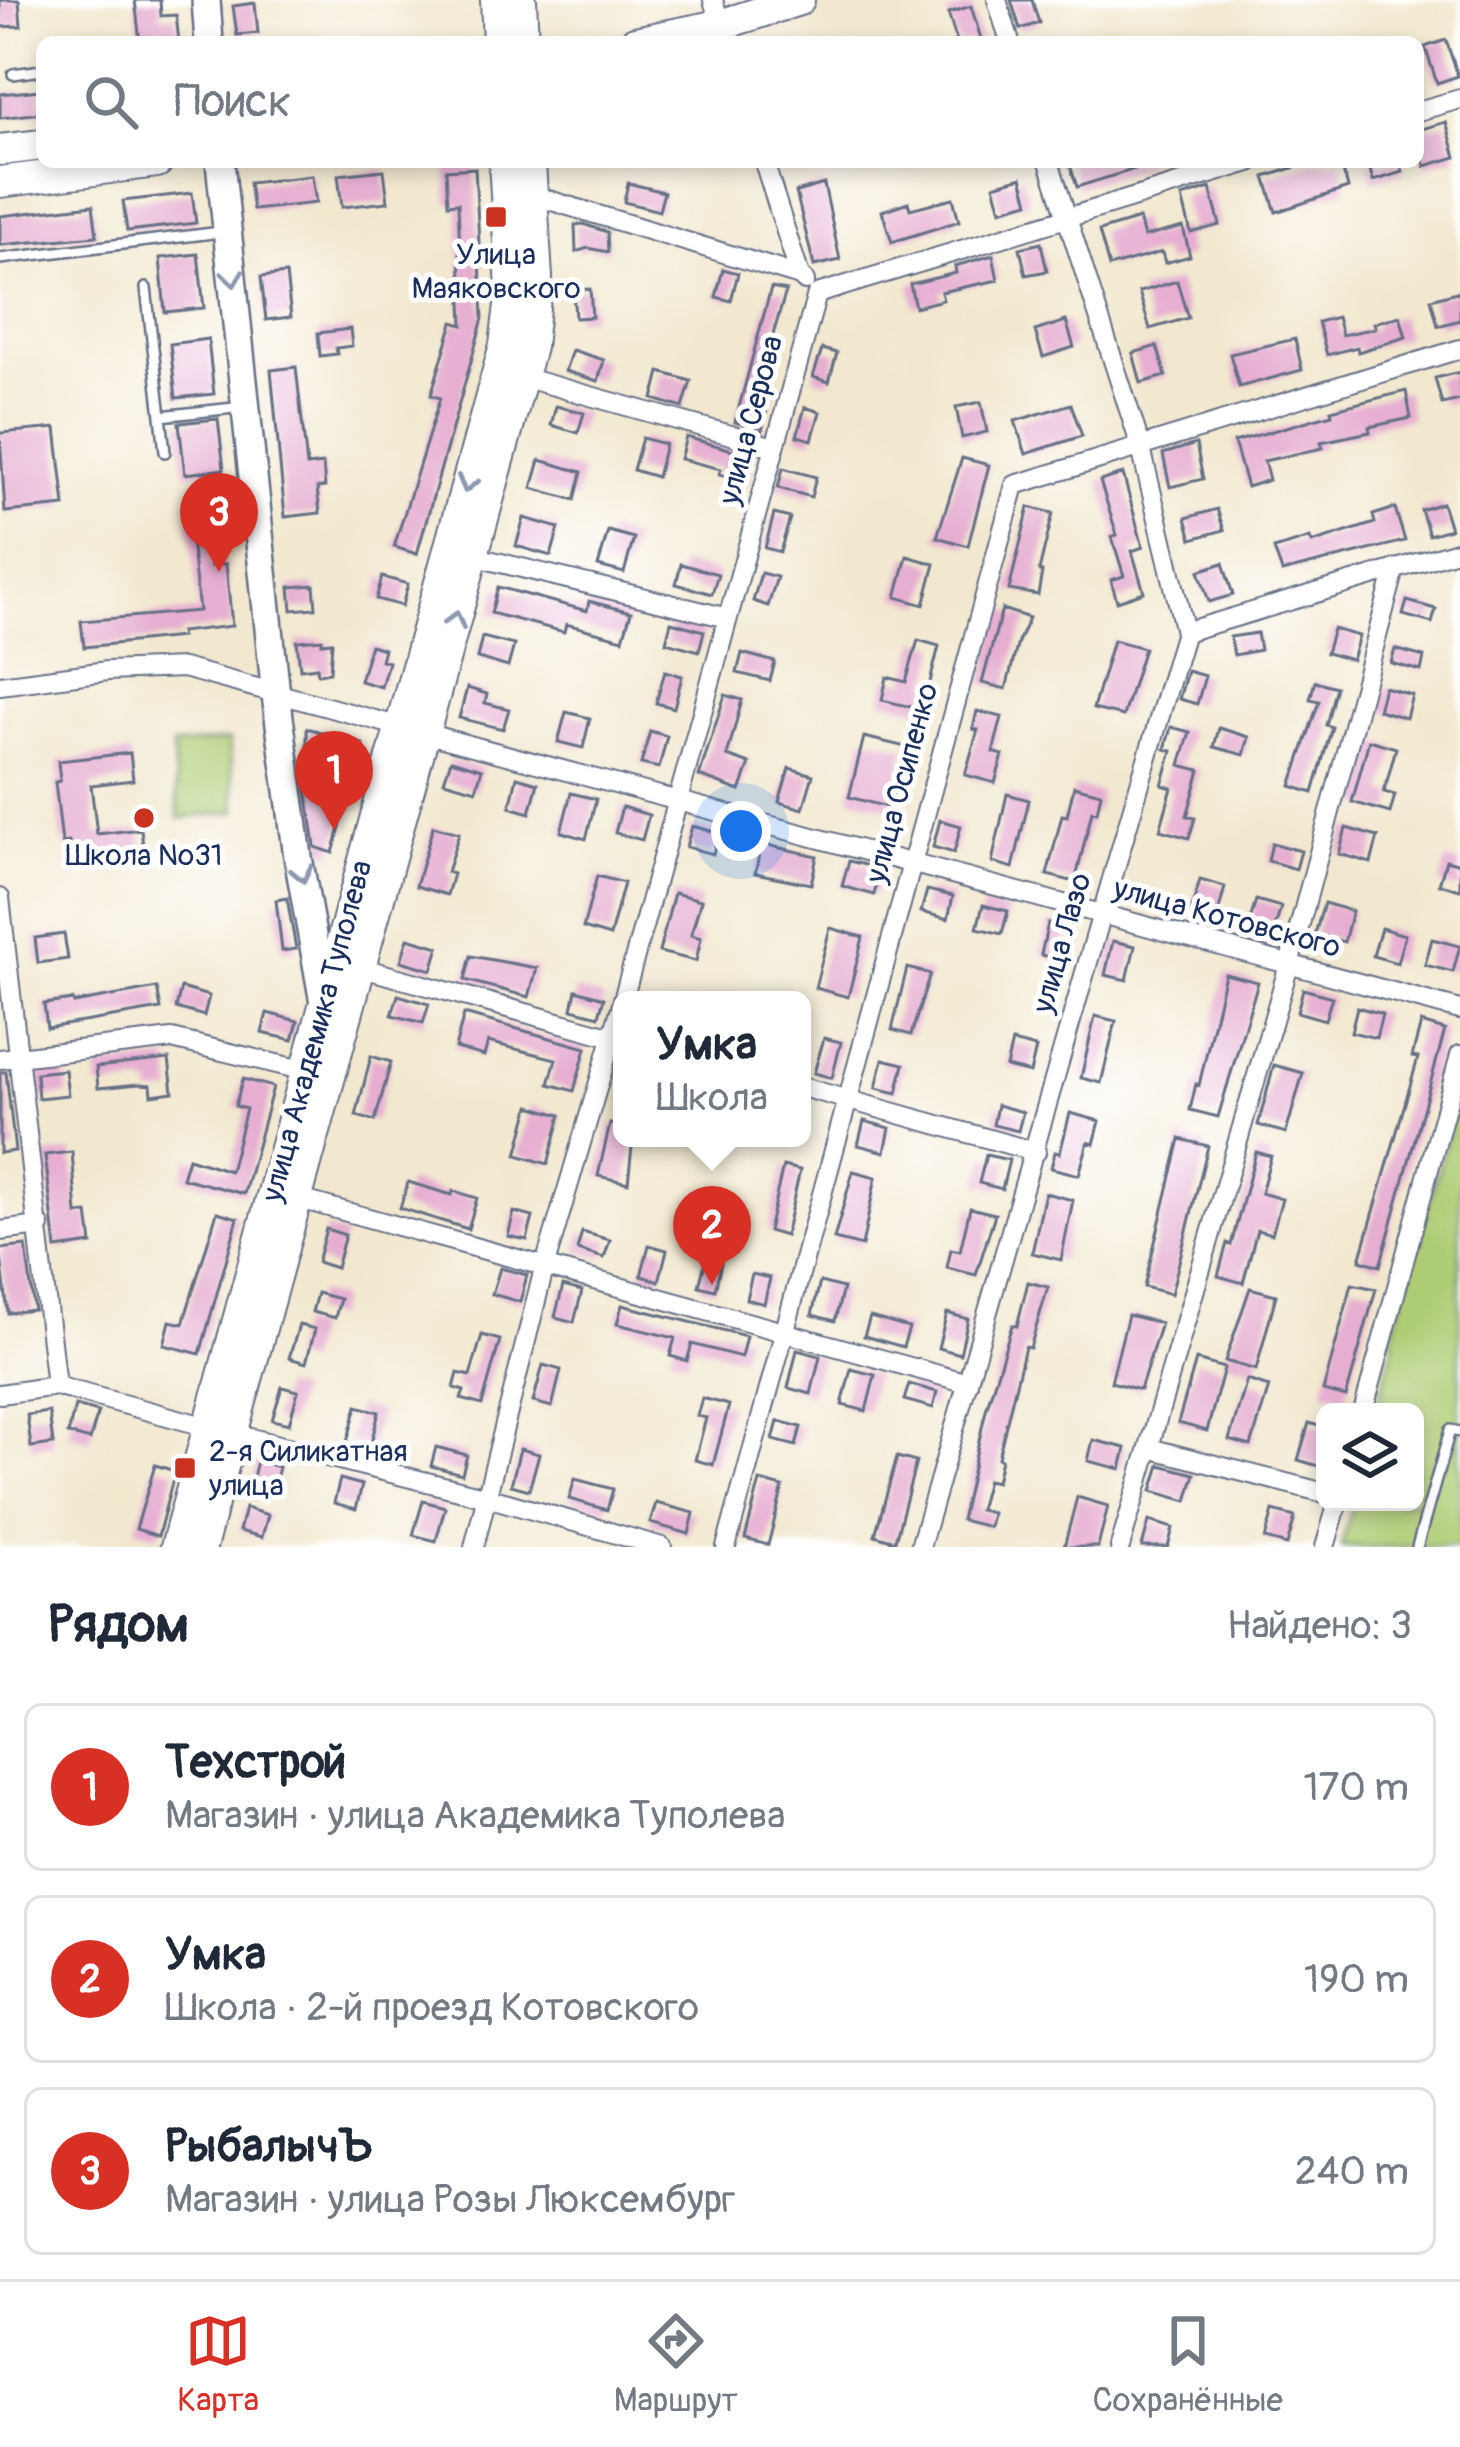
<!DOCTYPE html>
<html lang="ru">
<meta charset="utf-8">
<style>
:root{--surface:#fff;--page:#f6f6f7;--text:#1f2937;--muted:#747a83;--line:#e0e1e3;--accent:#d93025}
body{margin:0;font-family:Pangolin,sans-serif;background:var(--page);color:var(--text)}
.controls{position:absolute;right:36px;bottom:36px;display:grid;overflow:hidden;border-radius:18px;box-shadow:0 6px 18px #0003}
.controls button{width:108px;height:108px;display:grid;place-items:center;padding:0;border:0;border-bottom:3px solid var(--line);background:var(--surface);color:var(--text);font:60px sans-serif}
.you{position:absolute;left:741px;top:831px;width:42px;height:42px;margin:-30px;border:9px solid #fff;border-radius:50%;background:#1a73e8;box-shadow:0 0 0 18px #1a73e833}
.badge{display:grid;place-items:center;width:78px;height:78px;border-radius:50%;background:var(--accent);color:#fff;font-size:39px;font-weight:700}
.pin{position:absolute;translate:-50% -99px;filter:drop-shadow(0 3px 6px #0008)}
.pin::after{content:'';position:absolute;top:63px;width:42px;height:36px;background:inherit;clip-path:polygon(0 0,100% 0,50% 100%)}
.popup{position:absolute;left:613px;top:991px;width:198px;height:156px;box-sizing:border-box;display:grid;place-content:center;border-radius:18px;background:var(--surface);filter:drop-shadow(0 3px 9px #0005);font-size:39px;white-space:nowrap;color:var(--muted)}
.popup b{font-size:45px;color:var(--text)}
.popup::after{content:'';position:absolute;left:50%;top:100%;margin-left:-24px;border:24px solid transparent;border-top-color:var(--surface)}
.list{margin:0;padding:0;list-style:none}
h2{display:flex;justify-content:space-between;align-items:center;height:156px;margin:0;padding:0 48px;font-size:51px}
h2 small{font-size:39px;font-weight:400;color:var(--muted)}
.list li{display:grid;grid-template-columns:78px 1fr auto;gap:36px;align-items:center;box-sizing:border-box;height:168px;margin:0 24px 24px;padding:0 24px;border:3px solid var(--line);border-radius:18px}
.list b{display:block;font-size:45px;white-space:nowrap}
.list p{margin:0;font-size:39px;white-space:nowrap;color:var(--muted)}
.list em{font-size:39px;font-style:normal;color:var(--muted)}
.icon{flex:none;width:66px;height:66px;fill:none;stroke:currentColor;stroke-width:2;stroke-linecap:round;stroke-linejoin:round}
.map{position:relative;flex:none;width:1460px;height:1547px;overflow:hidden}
.search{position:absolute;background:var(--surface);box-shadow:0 6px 18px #0003;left:36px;right:36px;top:36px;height:132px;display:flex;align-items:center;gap:30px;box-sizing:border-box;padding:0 42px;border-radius:18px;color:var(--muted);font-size:45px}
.sheet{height:732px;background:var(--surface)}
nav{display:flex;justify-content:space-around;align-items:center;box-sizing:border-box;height:168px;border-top:3px solid var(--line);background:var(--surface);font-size:33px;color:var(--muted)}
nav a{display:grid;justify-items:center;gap:6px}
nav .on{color:var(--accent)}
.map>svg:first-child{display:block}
.green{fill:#aecc73;stroke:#647e68;stroke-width:3}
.building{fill:#e6aed1}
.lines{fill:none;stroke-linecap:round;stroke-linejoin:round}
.lane-casing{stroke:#667086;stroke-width:14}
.street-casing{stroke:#667086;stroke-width:22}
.secondary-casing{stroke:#667086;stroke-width:32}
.primary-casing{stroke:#667086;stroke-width:34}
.lane{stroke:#fff;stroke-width:9}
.street{stroke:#fff;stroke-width:18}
.secondary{stroke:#fff;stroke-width:27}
.primary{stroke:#fff;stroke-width:30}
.oneway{stroke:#8d97ae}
.poi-dot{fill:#c8321e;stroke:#fff;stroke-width:4.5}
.labels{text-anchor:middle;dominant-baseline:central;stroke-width:10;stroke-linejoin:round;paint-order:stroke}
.poi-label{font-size:30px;fill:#1b2f5e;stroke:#fff}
.street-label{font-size:30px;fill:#1b2f5e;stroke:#fff}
</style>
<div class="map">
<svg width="1460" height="1547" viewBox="0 0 1460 1547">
<rect width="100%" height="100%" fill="#fff"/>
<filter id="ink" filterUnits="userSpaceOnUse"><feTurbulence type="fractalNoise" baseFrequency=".00833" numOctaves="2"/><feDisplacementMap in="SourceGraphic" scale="24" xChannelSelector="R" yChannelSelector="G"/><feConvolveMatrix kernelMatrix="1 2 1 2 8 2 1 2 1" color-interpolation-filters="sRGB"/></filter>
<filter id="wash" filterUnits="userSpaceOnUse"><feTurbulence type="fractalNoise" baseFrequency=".004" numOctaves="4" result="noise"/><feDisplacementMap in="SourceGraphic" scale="48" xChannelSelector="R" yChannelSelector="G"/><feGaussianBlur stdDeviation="2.7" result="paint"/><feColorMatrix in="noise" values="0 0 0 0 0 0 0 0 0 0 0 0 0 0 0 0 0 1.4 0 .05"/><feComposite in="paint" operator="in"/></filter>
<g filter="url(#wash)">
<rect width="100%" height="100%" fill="#f2e8cf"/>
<!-- green -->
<path class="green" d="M229,740L236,812L179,818L172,746Z
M1460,1089V1547H1341L1353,1502H1415V1412H1376L1394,1342L1391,1340Z"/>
<g id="blocks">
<!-- building -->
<path class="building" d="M0,0H19L21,26L0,27Z
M135,0H160L161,16L176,15L179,42H140Z
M1011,0H1032L1039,23L1020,29Z
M255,3L258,33L237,35L233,6Z
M971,6L982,42H957L948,13Z
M1446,40L1458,76L1437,83L1425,47Z
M41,90L42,113L0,118V94Z
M1446,122L1456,157L1425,166L1418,130Z
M1069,162H1147L1148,165L1077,187Z
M1311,162H1340L1348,188L1276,212L1265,177Z
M1368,162H1400L1403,172L1373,181Z
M475,168L483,318L417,554L394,547L440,398L431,395L453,322L463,325L458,203L448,204L446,170Z
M384,170L388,202L342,207L338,175Z
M312,176L316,203L253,210L249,183Z
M1022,177L1029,202L1001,210L994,185Z
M628,183L664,192L659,211L624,202Z
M824,184L840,260L814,266L796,192Z
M1210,188L1220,225L1191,233L1182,197Z
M192,193L196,223L127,231L123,201Z
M953,198L959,221L892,242L882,211L908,202L910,209Z
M93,205L97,236L0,245V216Z
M1139,219L1144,237L1183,227L1190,256L1165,263L1162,252L1109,267L1099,231Z
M583,224L607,232L608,252L588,248L576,252L575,225Z
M1041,243L1047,271L1026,275L1020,248Z
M198,254L204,308L165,312L160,258Z
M993,255L998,280L941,292L943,300L915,307L910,284L956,273L955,266Z
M723,269L738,273L731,301L716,297Z
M286,274L291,317L266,320L261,277Z
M1177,281L1188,318L1150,329L1139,292Z
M771,288L786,291L757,389L771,393L762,430L735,422Z
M590,289L592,317L575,318L573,290Z
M1460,291V320L1438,326L1431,299Z
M1400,316L1406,337L1358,352L1357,347L1327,355L1318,322L1337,317L1342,335L1376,328L1374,323Z
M1066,321L1074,347L1043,357L1035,331Z
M350,329L352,346L336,348L337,354L320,356L318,333Z
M208,339L214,394L176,398L170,344Z
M1295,339L1302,370L1239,387L1230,354Z
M1157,346L1166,376L1141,383L1133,353Z
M822,349L837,353L829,382L813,377Z
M572,350L604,360L598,381L565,371Z
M296,367L307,466L323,464L325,487L317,488L320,513L285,517L271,370Z
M660,372L691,381L683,408L653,399Z
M1460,372V400L1442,404L1435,378Z
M1406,391L1411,418L1369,427L1370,432L1321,442L1323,448L1264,461L1269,480L1247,487L1234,442L1332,414L1331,410Z
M981,402L987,432L962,438L956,407Z
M1071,404L1082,436L1026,454L1015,421Z
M556,406L584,413L578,433L551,425Z
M805,407L820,412L812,440L797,436Z
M218,419L224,469L185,474L179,423Z
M56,428L65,506L5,512L0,433Z
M686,437L754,456L747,482L719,474L721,469L680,459Z
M642,438L665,444L657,477L633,470Z
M1196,444L1203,479L1170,487L1163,454Z
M962,458L989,465L968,546L937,537Z
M540,460L582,472L575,500L532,488Z
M783,468L816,477L811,497L778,488Z
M1123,474L1143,547L1132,551L1144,592L1117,601L1111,580L1124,576L1112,537L1117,535L1100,481Z
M1442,503L1450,529L1429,535L1421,510Z
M1029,507L1053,513L1039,571L1042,572L1038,595L1009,590Z
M1395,508L1405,541L1282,572L1274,549L1310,538L1312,543L1375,523L1373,515Z
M1217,509L1224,530L1192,539L1186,518Z
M205,511L211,566L226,564L232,626L180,632L181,637L84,647L81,621L199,611L188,513Z
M774,514L790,518L780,552L765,548Z
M524,518L559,528L551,556L516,546Z
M608,531L634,538L624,573L598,566Z
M907,556L935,564L924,605L896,597Z
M1223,563L1233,595L1209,602L1199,571Z
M681,564L718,574L712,594L676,584Z
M761,573L777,577L768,606L753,601Z
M382,577L408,584L402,606L376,599Z
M314,585L316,608L292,610L290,587Z
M498,587L587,611L589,601L631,612L623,639L566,624L564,632L491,613Z
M1407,601L1436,609L1432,623L1403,615Z
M1002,609L1029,618L1018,642L1006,689L982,683Z
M671,622L704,631L699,651L666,642Z
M1333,629L1359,636L1352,660L1326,653Z
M1257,633L1260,650L1234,655L1230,637Z
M482,637L514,645L508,667L477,658Z
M322,639V643L332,642L330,672L318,674L317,667L300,669L297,641Z
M918,640L939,646L923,710L882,700L887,677L906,682Z
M1113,640L1144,648L1123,716L1093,709Z
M370,645L384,649L381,660L388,662L381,687L360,681Z
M1395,649L1424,657L1421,671L1391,663Z
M742,653L775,662L770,681L737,673Z
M665,671L682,676L674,708L656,703Z
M1187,671L1205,676L1197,704L1179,699Z
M1315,681L1336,687L1326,725L1332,727L1313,793L1291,786L1319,701L1310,699Z
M1384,687L1412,695L1406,718L1378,710Z
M467,688L487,694L485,703L509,709L503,729L459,718Z
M725,695L742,700L727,756L750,764L740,791L699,776Z
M977,711L1002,717L993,752L1003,755L995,783L965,775L978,730L973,729Z
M566,712L590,718L583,748L558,742Z
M1171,727L1190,732L1180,765L1200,770L1187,816L1195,818L1189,838L1160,830L1172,788L1162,785L1172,751L1165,749Z
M307,728L363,744L333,853L315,847L306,783L313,747L307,744Z
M1219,728L1249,737L1244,755L1214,747Z
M650,731L667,736L659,768L641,764Z
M864,737L906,747L890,808L849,797Z
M1369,740L1396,748L1384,792L1395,795L1390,813L1352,802Z
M130,753L133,780L91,785L97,834L141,829L144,855L71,863L69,842L62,843L55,782L60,781L58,761Z
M451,760L482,769L476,790L444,781Z
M789,768L813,775L803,809L779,802Z
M517,777L538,783L530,813L510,807Z
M1074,786L1101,793L1097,812L1092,811L1075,882L1047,875L1062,815L1067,816Z
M571,793L596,799L586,839L561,832Z
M1007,794L1029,800L1013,868L992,862Z
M622,807L649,815L642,840L615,833Z
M940,820L961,826L954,853L933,847Z
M433,826L459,833L447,872L453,874L447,895L416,886Z
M692,826L719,833L713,854L686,847Z
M1346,828L1378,837L1371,863L1339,854Z
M1272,843L1301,851L1296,869L1268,861Z
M762,844L817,856L811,884L755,873Z
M1446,860L1460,864V890L1439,884Z
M849,861L881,869L874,895L842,886Z
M597,876L624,883L610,936L583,928Z
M1200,880L1225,887L1216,921L1190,914Z
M927,890L953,896L948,919L921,912Z
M674,893L701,900L691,935L701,938L696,961L659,952Z
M287,898L296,949L282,951L276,900Z
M1256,900L1281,907L1273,935L1248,928Z
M1324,903L1352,911L1344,942L1315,934Z
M983,905L1008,911L1002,934L977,928Z
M1048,923L1068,928L1061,960L1041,955Z
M830,928L863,937L848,997L815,988Z
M1381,928L1405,935L1397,963L1373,956Z
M64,934L68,959L38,963L35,938Z
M408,938L439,947L432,970L401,961Z
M1432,939L1460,946L1453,972L1425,965Z
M1113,941L1135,946L1127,980L1105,975Z
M471,956L537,968L529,997L465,980Z
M907,968L930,974L911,1035L892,1030Z
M1225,974L1258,982L1218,1117L1190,1110L1196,1084L1199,1085Z
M157,988L161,1009L47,1028L44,1004L73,1000L74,1003Z
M181,988L209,996L204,1016L176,1008Z
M1303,989L1332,997L1325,1020L1297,1012Z
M576,990L604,998L599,1016L572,1009Z
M398,995L429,1004L423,1023L392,1015Z
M1357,1007L1382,1014L1376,1038L1351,1032Z
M267,1013L298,1021L293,1040L262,1033Z
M464,1014L586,1048L574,1091L549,1084L556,1059L488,1042L484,1056L455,1048Z
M1095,1016L1116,1021L1101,1083L1081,1078Z
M1421,1023L1445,1030L1380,1266L1360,1260L1418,1058L1412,1057Z
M824,1038L841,1042L832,1078L814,1073Z
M1012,1042L1036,1048L1030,1073L1006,1067Z
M371,1056L391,1062L375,1121L356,1116Z
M169,1059L173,1092L152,1095L151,1085L139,1084L98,1088L96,1067Z
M883,1059L904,1064L897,1093L876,1088Z
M1274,1065L1303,1073L1286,1133L1258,1125Z
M65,1070L68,1095L38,1098L36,1073Z
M0,1072H6L15,1151L0,1153Z
M243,1079L273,1087L244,1194L182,1178L188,1158L230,1171L246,1109L235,1106Z
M997,1105L1023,1112L1018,1131L993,1125Z
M530,1106L561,1115L548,1164L517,1155Z
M1070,1113L1100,1121L1094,1144L1088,1142L1079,1175L1051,1168L1055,1152L1060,1153Z
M864,1121L890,1128L885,1152L858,1145Z
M610,1124L622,1127V1138H633L628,1183L598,1176Z
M1180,1139L1208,1146L1171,1294L1144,1287Z
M72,1152L77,1214L88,1213L92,1244L56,1249L45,1155Z
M1256,1152L1271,1156L1261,1193L1282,1199L1272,1234L1257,1230L1243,1283L1218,1276L1227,1243L1231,1245Z
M986,1155L1009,1160L1002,1189L979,1183Z
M783,1166L800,1170L785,1236L768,1231Z
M853,1171L876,1177L862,1246L834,1239Z
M408,1182L452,1195L453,1191L477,1198L468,1229L400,1208Z
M1045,1193L1073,1200L1061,1260L1032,1253Z
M970,1208L995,1214L976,1275L947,1268L951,1249L960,1251Z
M217,1212L238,1218L200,1354L164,1345L170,1321L183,1324Z
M514,1212L533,1217L527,1240L508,1236Z
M326,1229L345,1235L336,1268L317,1262Z
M582,1232L610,1240L604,1258L577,1250Z
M649,1245L667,1250L659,1281L641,1276Z
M26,1246L34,1310L8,1313L0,1249Z
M706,1259L721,1263L715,1290L699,1286Z
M500,1268L527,1275L520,1302L492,1294Z
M752,1274L770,1278L764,1304L746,1299Z
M820,1282L843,1288L835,1321L812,1315Z
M1028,1282L1048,1287L1030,1348L1025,1347L998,1458L1001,1459L996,1482L987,1480L979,1510L992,1513L989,1527L961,1520L986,1410L1012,1325L1017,1326Z
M1352,1284L1376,1289L1346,1397L1323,1391Z
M563,1286L582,1291L574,1322L555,1317Z
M1250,1288L1276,1295L1256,1370L1225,1361Z
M317,1293L340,1299L335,1318L312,1312Z
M622,1305L746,1336L741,1357L692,1344L687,1361L670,1356L675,1338L617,1324Z
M947,1313L968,1319L960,1354L938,1348Z
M1128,1315L1161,1323L1140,1390L1111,1382Z
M870,1317L909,1328L903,1347L864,1336Z
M299,1325L315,1329L306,1363L289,1358Z
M482,1335L500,1340L482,1405L461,1399L464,1391L454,1388L458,1373L470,1376Z
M797,1350L820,1356L811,1394L788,1388Z
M1196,1360L1224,1368L1207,1431L1178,1423Z
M543,1365L561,1370L552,1407L533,1402Z
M851,1369L875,1375L866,1411L842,1405Z
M1247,1380L1269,1387L1251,1446L1229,1440Z
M909,1384L937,1392L933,1408L904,1400Z
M282,1387L298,1391L289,1424L272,1420Z
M702,1398L729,1405L713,1465L695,1460L706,1418L697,1416Z
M75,1406L98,1412L90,1440L68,1434Z
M357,1406L379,1412L370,1447L347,1442Z
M49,1412L53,1444L31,1447L27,1415Z
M778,1421L801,1427L796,1446L773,1440Z
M1309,1423L1325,1428V1468L1298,1460Z
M1093,1440L1126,1448L1121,1469L1088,1461Z
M436,1447L467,1455L462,1474L431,1466Z
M520,1449L539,1454L529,1490L511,1485Z
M897,1457L916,1462L895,1541L875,1535Z
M257,1461L279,1467L273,1491L251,1485Z
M155,1465L175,1471L158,1536L136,1529Z
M1160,1465L1195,1474L1187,1501L1152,1491Z
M340,1479L362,1485L356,1509L334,1503Z
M575,1479L613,1489L607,1510L569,1499Z
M760,1481L783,1487L768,1545L745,1539Z
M1077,1497L1108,1506L1098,1547H1064Z
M423,1501L445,1507L436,1541L413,1535Z
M656,1503L694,1513L689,1534L650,1523Z
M245,1508L268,1515L262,1537L239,1531Z
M1273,1511L1295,1517L1287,1545L1265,1539Z
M1149,1521L1173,1528L1168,1547H1142Z"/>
</g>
</g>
<g filter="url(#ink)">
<use href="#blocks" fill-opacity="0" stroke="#667086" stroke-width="3"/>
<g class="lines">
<defs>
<path id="lane" d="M13,74L42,70
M0,259L221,232
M146,288L161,416L243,407
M161,416L165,452
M1417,1547L1450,1430L1460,1432"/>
<path id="street" d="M713,0L726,42
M997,0L1010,42
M1418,111L1460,99
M764,162L800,276L805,281
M1049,162L1140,444L1185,632
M532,195L800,276
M522,377L774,447
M472,556L728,618
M0,685L107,671L183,668L401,727
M424,733L1460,1010
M0,898L56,1386
M359,967L620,1039
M623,1000L817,294L1250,162
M0,1059L172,1039L306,1071
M802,1087L1036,1152
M296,1198L968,1383
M0,1231L40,1226
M0,1394L56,1386L208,1427
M1363,1412L1460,1055
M231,1433L487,1497L662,1547
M1149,1448L1325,1493
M474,1547L545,1265L622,1004
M726,1547L1015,485L1460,349
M920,1547C1009,1242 1093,936 1185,632L1460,550
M1120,1547L1289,965L1395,569
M1325,1547L1338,1502"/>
<path id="secondary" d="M206,0L209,42
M220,162L276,695L298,857L323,997"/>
<path id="primary" d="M496,0L498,42
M521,0L523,42
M635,42L720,25L799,0
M0,150L42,145
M0,182L157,162
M176,1547L505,345L512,289L504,162
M201,1547L530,347L537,278L530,162"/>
</defs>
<!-- lane casing -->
<use href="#lane" class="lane-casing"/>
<!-- street casing -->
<use href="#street" class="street-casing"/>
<!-- secondary casing -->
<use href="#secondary" class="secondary-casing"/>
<!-- primary casing -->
<use href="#primary" class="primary-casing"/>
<!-- lane -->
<use href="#lane" class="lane"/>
<!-- street -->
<use href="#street" class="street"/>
<!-- secondary -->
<use href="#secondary" class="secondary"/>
<!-- primary -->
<use href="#primary" class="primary"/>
</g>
<!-- one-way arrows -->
<defs><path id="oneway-chevron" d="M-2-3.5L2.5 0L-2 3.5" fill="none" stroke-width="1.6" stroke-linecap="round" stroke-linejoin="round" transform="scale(3)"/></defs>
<g class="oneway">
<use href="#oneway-chevron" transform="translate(233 278) rotate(83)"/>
<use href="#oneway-chevron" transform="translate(467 484) rotate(105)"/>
<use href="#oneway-chevron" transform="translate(455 620) rotate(-75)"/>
<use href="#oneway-chevron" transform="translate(302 874) rotate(78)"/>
</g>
</g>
<!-- markers -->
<g class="poi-dot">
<rect x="484" y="205" width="24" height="24" rx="6"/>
<circle cx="144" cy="818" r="12"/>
<rect x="173" y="1456" width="24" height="24" rx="6"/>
</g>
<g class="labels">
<!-- poi labels -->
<g class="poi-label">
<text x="496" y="254">Улица<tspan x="496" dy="34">Маяковского</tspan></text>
<text x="144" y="855">Школа №31</text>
<text x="209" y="1451" text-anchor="start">2-я Силикатная<tspan x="209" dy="34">улица</tspan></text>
</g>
<!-- street labels -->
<g class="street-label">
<text transform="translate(751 420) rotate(-75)">улица Серова</text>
<text transform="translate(902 783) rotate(-75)">улица Осипенко</text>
<text transform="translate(1227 918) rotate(15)">улица Котовского</text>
<text transform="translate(1062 943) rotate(-74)">улица Лазо</text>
<text transform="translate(317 1031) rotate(-75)">улица Академика Туполева</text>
</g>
</g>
</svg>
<div class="controls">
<button><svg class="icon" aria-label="layers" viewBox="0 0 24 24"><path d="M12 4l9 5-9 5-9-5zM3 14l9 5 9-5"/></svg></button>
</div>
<div class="you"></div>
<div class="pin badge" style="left:334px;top:830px">1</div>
<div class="pin badge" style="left:712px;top:1285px">2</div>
<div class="popup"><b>Умка</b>Школа</div>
<div class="pin badge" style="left:219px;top:572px">3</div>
<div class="search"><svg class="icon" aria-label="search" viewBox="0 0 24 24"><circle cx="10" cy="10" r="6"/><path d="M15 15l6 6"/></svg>Поиск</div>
</div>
<section class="sheet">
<h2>Рядом<small>Найдено: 3</small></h2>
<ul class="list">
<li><span class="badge">1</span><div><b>Техстрой</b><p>Магазин · улица Академика Туполева</p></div><em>170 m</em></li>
<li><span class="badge">2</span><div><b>Умка</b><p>Школа · 2-й проезд Котовского</p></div><em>190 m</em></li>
<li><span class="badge">3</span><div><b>РыбалычЪ</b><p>Магазин · улица Розы Люксембург</p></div><em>240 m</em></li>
</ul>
</section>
<nav>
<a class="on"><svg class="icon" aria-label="map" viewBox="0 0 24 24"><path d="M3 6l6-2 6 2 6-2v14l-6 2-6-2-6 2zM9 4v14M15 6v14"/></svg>Карта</a>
<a><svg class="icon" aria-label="directions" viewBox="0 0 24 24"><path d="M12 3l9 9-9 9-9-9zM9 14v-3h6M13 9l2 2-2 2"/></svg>Маршрут</a>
<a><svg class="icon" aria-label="saved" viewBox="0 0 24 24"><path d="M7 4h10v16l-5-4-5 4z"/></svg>Сохранённые</a>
</nav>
